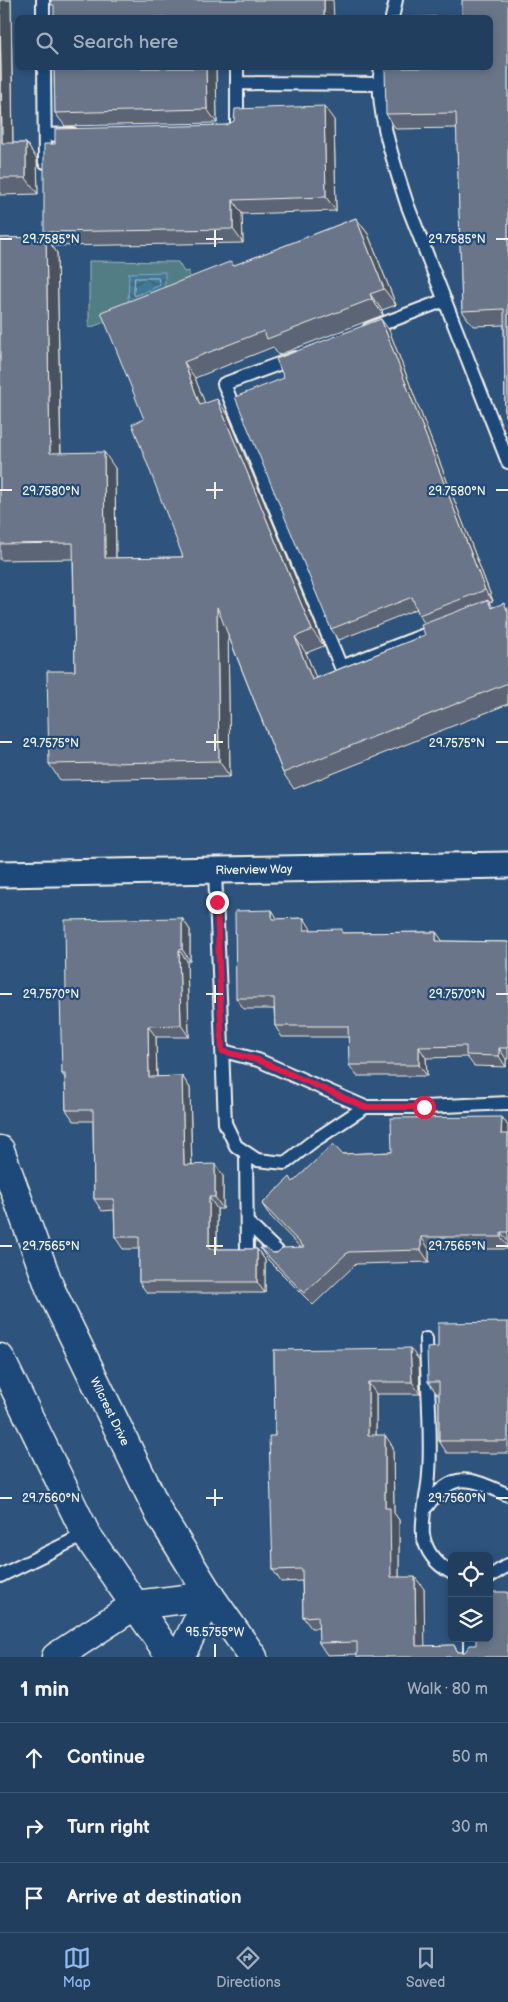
<!DOCTYPE html>
<meta charset="utf-8">
<style>
:root{--surface:#223e5e;--page:#2a4564;--text:#f1f3f6;--muted:#a2aebc;--line:#3f5773;--accent:#90b9f0}
body{margin:0;font-family:"Balsamiq Sans",sans-serif;background:var(--page);color:var(--text)}
.controls{position:absolute;right:15px;bottom:15px;display:grid;overflow:hidden;border-radius:8px;box-shadow:0 2px 8px #0003}
.controls button{width:45px;height:45px;display:grid;place-items:center;padding:0;border:0;border-bottom:1px solid var(--line);background:var(--surface);color:var(--text);font:25px sans-serif}
.stop{position:absolute;width:15px;height:15px;margin:-11px;border:4px solid #e11d48;border-radius:50%;background:#fff}
.stop.end{background:#e11d48;border-color:#fff;box-shadow:0 1px 5px #0008}
.list{margin:0;padding:0;list-style:none}
h2{display:flex;justify-content:space-between;align-items:center;height:65px;margin:0;padding:0 20px;font-size:21px}
h2 small{font-size:16px;font-weight:400;color:var(--muted)}
.list li{display:grid;grid-template-columns:32px 1fr auto;gap:15px;align-items:center;box-sizing:border-box;height:70px;padding:0 20px;border-top:1px solid var(--line)}
.list b{display:block;font-size:19px;white-space:nowrap}
.list em{font-size:16px;font-style:normal;color:var(--muted)}
.icon{flex:none;width:28px;height:28px;fill:none;stroke:currentColor;stroke-width:2;stroke-linecap:round;stroke-linejoin:round}
.map{position:relative;flex:none;width:508px;height:1657px;overflow:hidden}
.search{position:absolute;background:var(--surface);box-shadow:0 2px 8px #0003;left:15px;right:15px;top:15px;height:55px;display:flex;align-items:center;gap:12px;box-sizing:border-box;padding:0 18px;border-radius:8px;color:var(--muted);font-size:19px}
.sheet{height:275px;background:var(--surface)}
nav{display:flex;justify-content:space-around;align-items:center;box-sizing:border-box;height:70px;border-top:1px solid var(--line);background:var(--surface);font-size:14px;color:var(--muted)}
nav a{display:grid;justify-items:center;gap:2px}
nav .on{color:var(--accent)}
.map>svg:first-child{display:block}
.pitch{fill:#527d85;stroke:#a3b7b6}
.water{fill:url(#water-waves);stroke:#87a8b9}
.lines{fill:none;stroke-linecap:round;stroke-linejoin:round}
.shore{stroke:#acc1c8;stroke-width:1}
.lane-casing{stroke:#f4f1e8;stroke-width:16}
.street-casing{stroke:#f4f1e8;stroke-width:29}
.secondary-casing{stroke:#f4f1e8;stroke-width:31}
.lane{stroke:#1f4a7a;stroke-width:12}
.street{stroke:#1f4a7a;stroke-width:25}
.secondary{stroke:#1f4a7a;stroke-width:28}
.wall{fill:#5b6576;stroke:#f4f1e8}
.shaded-wall{fill:#4a5260;stroke:#f4f1e8}
.building{fill:#6a7589;stroke:#f4f1e8}
.route{stroke:#e11d48;stroke-width:6}
.ticks{fill:none;stroke:#f4f1e8;stroke-width:2}
.labels{text-anchor:middle;dominant-baseline:central;stroke-width:4.5;stroke-linejoin:round;paint-order:stroke}
.street-label{font-size:12px;fill:#f4f1e8;stroke:#1f4a7a}
.ticks-label{font-size:12px;text-anchor:middle;fill:#f4f1e8;stroke:#1f4a7a;stroke-width:4.5;stroke-linejoin:round;paint-order:stroke}
</style>
<div class="map">
<svg width="508" height="1657" viewBox="0 0 508 1657">
<defs>
<pattern id="water-waves" width="16" height="10" patternUnits="userSpaceOnUse" patternTransform="scale(1.25)"><rect width="16" height="10" fill="#3f7899"/><path d="M0 5q4-4 8 0t8 0" fill="none" stroke="#446070"/></pattern>
</defs>
<rect width="100%" height="100%" fill="#2e537d"/>
<filter id="ink" filterUnits="userSpaceOnUse"><feTurbulence type="fractalNoise" baseFrequency=".02" numOctaves="2"/><feDisplacementMap in="SourceGraphic" scale="10" xChannelSelector="R" yChannelSelector="G"/><feConvolveMatrix kernelMatrix="1 2 1 2 8 2 1 2 1" color-interpolation-filters="sRGB"/></filter>
<g filter="url(#ink)">
<!-- pitch -->
<path class="pitch" d="M89,261L178,262L184,272L189,271L190,290L89,328Z"/>
<!-- water -->
<path class="water" d="M165,272V289L128,305L129,273Z"/>
<g class="lines">
<!-- shore -->
<path class="shore" d="M135,278H158L160,285L135,296L134,294Z"/>
<defs>
<path id="lane" d="M43,0V18
M392,18L396,0
M44,68L45,162
M237,68V124
M381,68C374,107 395,166 407,204L508,462
M237,83L378,84
M45,135L72,134
M369,329L445,300
M295,358L224,384L341,667L440,629
M215,871L225,1123L236,1146L257,1160L285,1163L312,1142L365,1107H424L508,1103
M223,1051L258,1060L365,1107
M246,1153L247,1252
M247,1222L283,1257
M426,1339C427,1383 432,1431 429,1474C428,1493 421,1516 423,1535C426,1552 437,1565 452,1573
M427,1506C454,1468 472,1479 508,1495
M0,1576L86,1534
M489,1577L508,1565
M470,1638V1657"/>
<g id="street">
<path id="s1" d="M0,874L508,865"/>
</g>
<g id="secondary">
<path id="s2" d="M0,1150L50,1288L160,1515L210,1596L253,1657"/>
<path d="M0,1358L86,1534L171,1657"/>
<path d="M56,1657L135,1605L210,1596"/>
<path d="M180,1657L210,1596"/>
</g>
</defs>
<!-- lane casing -->
<use href="#lane" class="lane-casing"/>
<!-- street casing -->
<use href="#street" class="street-casing"/>
<!-- secondary casing -->
<use href="#secondary" class="secondary-casing"/>
<!-- lane -->
<use href="#lane" class="lane"/>
<!-- street -->
<use href="#street" class="street"/>
<!-- secondary -->
<use href="#secondary" class="secondary"/>
</g>
<!-- wall -->
<path class="wall" d="M0,0H11L13,143H26L37,159L38,194L0,195Z
M508,0V421L505,416L504,325L473,326L462,311L457,128L396,129L386,114L462,16Z
M54,68H216L217,123L65,126L55,113Z
M334,120L336,211L242,214L243,243L53,246L44,232L55,144L227,125Z
M356,218L368,234L396,305L382,310L383,315L278,355L273,347L195,378L205,404L228,415L324,646L306,653L316,678L425,635V624L419,615L417,609L339,640L331,629L284,378L389,330L493,601L489,602L493,607L508,608V704L294,789L283,773L228,635L230,777L60,780L49,764L75,671L73,559L0,560V238L46,237L57,253L61,453L115,468L116,558L183,557L144,419L235,265Z
M272,910L277,919L304,918L311,930L345,933L436,932L442,941L508,942V1059H506V1067L474,1066L467,1057L426,1058L427,1076H357L349,1065V1037H282L275,1026L274,1009H244L236,998Z
M182,918L190,930V961H187L189,1037H156L157,1077L182,1076L190,1088L192,1165L223,1176V1209H217V1249H257L265,1260V1293H147L139,1282V1249H123L115,1237L114,1210L102,1211L94,1199L93,1121H74L66,1110L65,1078L62,1074L66,993Z
M502,1117L508,1126V1249H429V1262L356,1264L313,1305L268,1260L260,1248L273,1253L301,1248L270,1216L262,1204L293,1182L342,1154L392,1152Z
M508,1322V1453H447L439,1441V1394H437L428,1382L438,1347Z
M274,1350L419,1360L420,1394H376V1435L393,1447L394,1513L399,1520V1577L424,1589V1646L454,1645L458,1652L508,1657L357,1654L327,1655L319,1643V1628H311L303,1617L302,1581L281,1582L273,1570L275,1436Z"/>
<!-- shaded-wall -->
<path class="shaded-wall" d="M0,0H11L13,159L2,143Z
M324,0H333L334,18H324Z
M206,68H216L217,123L207,109Z
M324,106L334,120L336,211L326,197Z
M26,143L37,159L38,194L26,178Z
M233,200L242,214L243,243L233,229Z
M356,218L368,234L396,305L384,289Z
M46,237L57,253L61,469L50,453Z
M370,294L382,310L383,315L372,299Z
M381,319L389,330L493,601L485,590Z
M184,362L195,378L212,421L200,405Z
M217,399L228,415L324,646L312,630Z
M104,452L115,468L116,574L105,558Z
M217,607L228,623L230,777L219,761Z
M295,637L306,653L323,696L312,680Z
M272,910L279,921L272,919Z
M182,918L190,930V961L182,949Z
M304,918L311,929L312,941L304,930Z
M436,932L444,943L436,941Z
M179,950L187,961L189,1037L181,1025Z
M148,1026L156,1037L157,1089L149,1077Z
M419,1047L426,1058L427,1076L419,1065Z
M499,1048L506,1059V1067L499,1056Z
M182,1076L190,1088L192,1176L184,1165Z
M502,1117L508,1126V1143L501,1134Z
M215,1164L223,1176V1209L215,1197Z
M209,1197L217,1209V1260L209,1249Z
M501,1232L508,1242V1247L501,1237Z
M421,1237L429,1249V1262L421,1250Z
M257,1249L265,1260V1293L257,1282Z
M410,1348L419,1360L420,1394L412,1382Z
M368,1382L376,1394V1447L368,1435Z
M385,1435L393,1447L394,1513L399,1520V1589L391,1577L385,1508Z
M415,1577L424,1589L425,1657L416,1646Z"/>
<!-- building -->
<path class="building" d="M51,0H324V18H54V5H51Z
M462,0H508V416H505L504,309L462,311L456,113L386,114L385,68H490V18H391L462,16Z
M0,22L2,143H26V178H0Z
M54,68H206L207,109L55,113Z
M324,106L326,197L233,200V229L44,232V144H55V129L227,125L234,121L235,109Z
M356,218L384,289L370,294L372,299L267,339L264,331L184,362L200,405L217,399L312,630L295,637L312,680L425,635L421,625L488,600L491,608L504,603L508,612V683L283,773L217,607L219,761L49,764L47,671H75L73,543L0,544V238L46,237L50,453L104,452L105,558L183,557L132,424L144,419L101,312L232,261V266Z
M381,319L485,590L419,615L412,597L331,629L235,397L284,378L276,359Z
M272,910V919L304,918V930L342,929V933L436,932V941L508,942V1048H499V1056L466,1055V1046L419,1047V1065H349L348,1026H275L274,998H236L235,911Z
M182,918V949L179,950L181,1025L148,1026L149,1077L182,1076L184,1165L215,1164V1197H209V1249H257V1282H139V1237H115L114,1199H94L93,1110H66L65,1074H62L60,993H66L65,920Z
M502,1117L501,1134H508V1232H501V1237H421V1250L348,1252L304,1293L260,1248H266L273,1253H277L282,1248L304,1247L262,1204L290,1177L293,1182L333,1144L342,1154L392,1152L391,1118Z
M508,1322V1441H439V1382H428L427,1348L438,1347V1323Z
M410,1348L412,1382H368V1435H385V1508H390L391,1577H415L416,1646L454,1645L457,1652H465L470,1645H476V1638H489V1592H508V1657H357V1642L319,1643L318,1616L303,1617L302,1569L273,1570L269,1436H275L274,1350Z"/>
</g>
<g class="lines" filter="url(#ink)">
<!-- route -->
<path class="route" d="M217,902L222,1051L258,1060L365,1107H424"/>
</g>
<!-- ticks -->
<path class="ticks" d="M215,230V247M0,239H12M206,239H223M496,239H508M215,482V499M0,490H12M206,490H223M496,490H508M215,734V751M0,742H12M206,742H223M496,742H508M215,985V1003M0,994H12M206,994H223M496,994H508M215,1237V1255M0,1246H12M206,1246H223M496,1246H508M215,1489V1506M0,1498H12M206,1498H223M496,1498H508M215,1644V1657"/>
<g class="labels">
<!-- street labels -->
<g class="street-label">
<text stroke="none"><textPath href="#s1" startOffset="254">Riverview Way</textPath></text>
<text stroke="none"><textPath href="#s2" startOffset="284">Wilcrest Drive</textPath></text>
</g>
</g>
<g class="ticks-label">
<text x="51" y="243">29.7585°N</text>
<text x="457" y="243">29.7585°N</text>
<text x="51" y="495">29.7580°N</text>
<text x="457" y="495">29.7580°N</text>
<text x="51" y="747">29.7575°N</text>
<text x="457" y="747">29.7575°N</text>
<text x="51" y="998">29.7570°N</text>
<text x="457" y="998">29.7570°N</text>
<text x="51" y="1250">29.7565°N</text>
<text x="457" y="1250">29.7565°N</text>
<text x="51" y="1502">29.7560°N</text>
<text x="457" y="1502">29.7560°N</text>
<text x="215" y="1636">95.5755°W</text>
</g>
</svg>
<div class="controls">
<button><svg class="icon" aria-label="locate" viewBox="0 0 24 24"><circle cx="12" cy="12" r="6"/><path d="M12 2v4M12 18v4M2 12h4M18 12h4"/></svg></button>
<button><svg class="icon" aria-label="layers" viewBox="0 0 24 24"><path d="M12 4l9 5-9 5-9-5zM3 14l9 5 9-5"/></svg></button>
</div>
<div class="stop" style="left:424px;top:1107px"></div>
<div class="stop end" style="left:217px;top:902px"></div>
<div class="search"><svg class="icon" aria-label="search" viewBox="0 0 24 24"><circle cx="10" cy="10" r="6"/><path d="M15 15l6 6"/></svg>Search here</div>
</div>
<section class="sheet">
<h2>1 min<small>Walk · 80 m</small></h2>
<ul class="list">
<li><svg class="icon" aria-label="ahead" viewBox="0 0 24 24"><path d="M12 20V5M6 11l6-6 6 6"/></svg><div><b>Continue</b></div><em>50 m</em></li>
<li><svg class="icon" aria-label="right" viewBox="0 0 24 24"><path d="M7 20v-9h11M14 6l5 5-5 5"/></svg><div><b>Turn right</b></div><em>30 m</em></li>
<li><svg class="icon" aria-label="arrive" viewBox="0 0 24 24"><path d="M6 21V4h12l-3 4 3 4H6"/></svg><div><b>Arrive at destination</b></div></li>
</ul>
</section>
<nav>
<a class="on"><svg class="icon" aria-label="map" viewBox="0 0 24 24"><path d="M3 6l6-2 6 2 6-2v14l-6 2-6-2-6 2zM9 4v14M15 6v14"/></svg>Map</a>
<a><svg class="icon" aria-label="directions" viewBox="0 0 24 24"><path d="M12 3l9 9-9 9-9-9zM9 14v-3h6M13 9l2 2-2 2"/></svg>Directions</a>
<a><svg class="icon" aria-label="saved" viewBox="0 0 24 24"><path d="M7 4h10v16l-5-4-5 4z"/></svg>Saved</a>
</nav>
